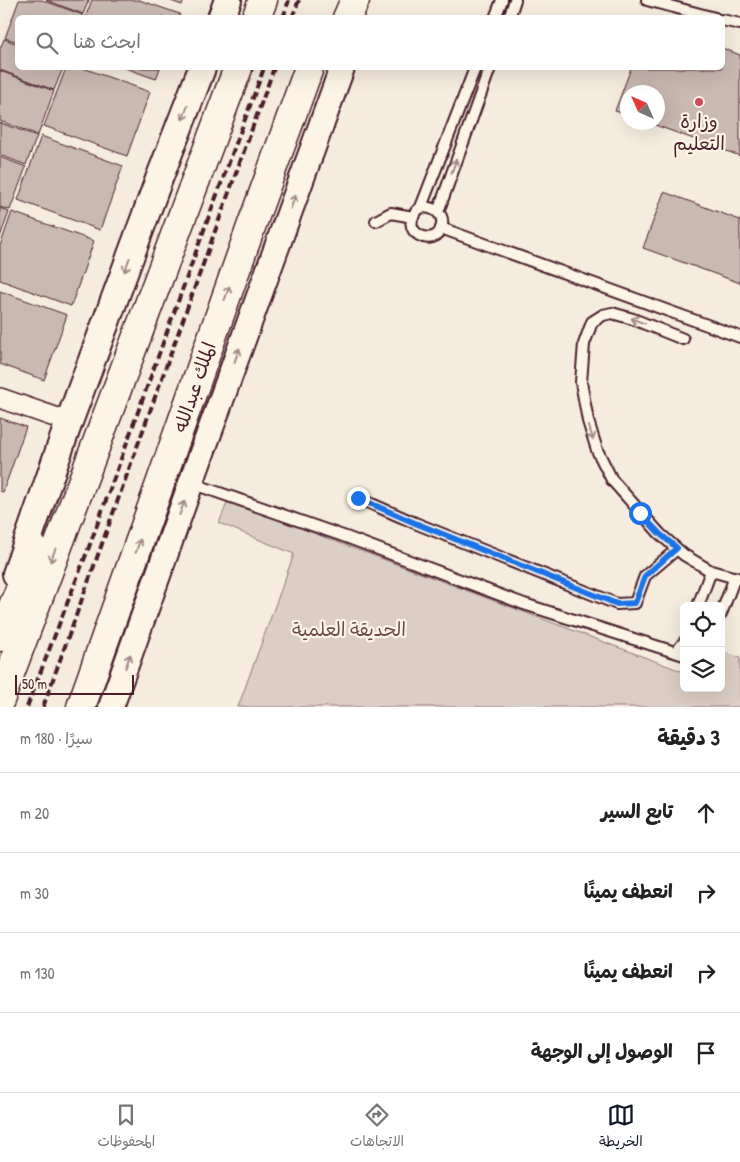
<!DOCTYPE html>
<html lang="ar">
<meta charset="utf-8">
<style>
:root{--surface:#fff;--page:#f2f2f2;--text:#222;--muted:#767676;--line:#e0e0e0;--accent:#111827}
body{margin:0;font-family:"Patrick Hand","Playpen Sans Arabic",sans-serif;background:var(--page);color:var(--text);direction:rtl}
.controls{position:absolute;right:15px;bottom:15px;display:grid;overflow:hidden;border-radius:8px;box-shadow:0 5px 20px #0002}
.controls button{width:45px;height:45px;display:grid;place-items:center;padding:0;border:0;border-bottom:1px solid var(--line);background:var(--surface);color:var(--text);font:25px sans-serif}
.compass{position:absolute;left:620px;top:85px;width:45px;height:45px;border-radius:50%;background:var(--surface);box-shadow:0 5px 20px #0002;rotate:315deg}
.scale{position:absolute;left:15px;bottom:12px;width:119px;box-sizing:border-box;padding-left:5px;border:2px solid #4a1f2b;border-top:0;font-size:14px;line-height:18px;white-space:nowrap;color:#4a1f2b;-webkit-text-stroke:4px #fcf5e5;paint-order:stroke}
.stop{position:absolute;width:15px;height:15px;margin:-11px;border:4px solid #1a73e8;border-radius:50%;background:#fff}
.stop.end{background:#1a73e8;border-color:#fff;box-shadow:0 1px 5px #0008}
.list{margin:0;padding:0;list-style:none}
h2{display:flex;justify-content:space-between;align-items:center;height:65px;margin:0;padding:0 20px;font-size:21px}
h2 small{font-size:16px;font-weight:400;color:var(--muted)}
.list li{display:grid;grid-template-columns:32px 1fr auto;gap:15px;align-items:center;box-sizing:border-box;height:80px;padding:0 20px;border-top:1px solid var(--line)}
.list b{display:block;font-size:19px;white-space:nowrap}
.list em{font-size:16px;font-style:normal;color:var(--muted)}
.icon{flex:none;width:28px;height:28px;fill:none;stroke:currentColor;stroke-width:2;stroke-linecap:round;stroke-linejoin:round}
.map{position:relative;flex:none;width:740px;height:707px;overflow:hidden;direction:ltr}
.search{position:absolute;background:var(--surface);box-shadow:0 5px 20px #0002;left:15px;right:15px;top:15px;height:55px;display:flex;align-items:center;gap:12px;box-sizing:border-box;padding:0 18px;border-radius:8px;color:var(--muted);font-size:19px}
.sheet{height:385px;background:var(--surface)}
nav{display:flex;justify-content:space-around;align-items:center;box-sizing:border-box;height:70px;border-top:1px solid var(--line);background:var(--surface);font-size:14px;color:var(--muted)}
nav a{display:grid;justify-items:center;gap:2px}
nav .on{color:var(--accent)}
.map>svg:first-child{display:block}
.green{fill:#dbcec4;stroke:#927678}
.building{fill:#cab9b1;stroke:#4a1f2b}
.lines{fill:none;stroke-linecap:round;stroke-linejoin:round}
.service-casing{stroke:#4a1f2b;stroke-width:14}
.minor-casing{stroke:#4a1f2b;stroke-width:22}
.tertiary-casing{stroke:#4a1f2b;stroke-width:28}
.secondary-casing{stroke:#4a1f2b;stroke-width:30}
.trunk-casing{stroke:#4a1f2b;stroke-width:31}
.service{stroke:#fcf5e5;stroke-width:10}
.minor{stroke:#fcf5e5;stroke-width:19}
.tertiary{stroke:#fcf5e5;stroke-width:24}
.secondary{stroke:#fcf5e5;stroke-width:26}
.trunk{stroke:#fcf5e5;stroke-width:28}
.rail{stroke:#4a1f2b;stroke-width:4;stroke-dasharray:8 4;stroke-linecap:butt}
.oneway{stroke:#a38a88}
.route{stroke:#1a73e8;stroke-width:6}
.poi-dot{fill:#d1495b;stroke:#fcf5e5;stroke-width:2}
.labels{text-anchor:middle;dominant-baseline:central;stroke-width:4.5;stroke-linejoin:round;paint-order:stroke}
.poi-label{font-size:19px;fill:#4a1f2b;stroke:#fcf5e5}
.street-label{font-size:19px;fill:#4a1f2b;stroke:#fcf5e5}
.park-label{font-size:19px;fill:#6e4b51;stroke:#fcf5e5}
</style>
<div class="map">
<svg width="740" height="707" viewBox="0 0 740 707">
<rect width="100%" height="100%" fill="#f5ecde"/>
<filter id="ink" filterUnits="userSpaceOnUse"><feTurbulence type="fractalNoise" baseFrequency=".02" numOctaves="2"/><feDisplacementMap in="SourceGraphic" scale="10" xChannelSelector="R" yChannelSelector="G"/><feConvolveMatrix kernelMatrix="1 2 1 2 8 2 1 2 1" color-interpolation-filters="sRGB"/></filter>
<g filter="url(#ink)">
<!-- green -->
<path class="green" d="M228,501L684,672V688H721V651L740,658V707H238L294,554L219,523Z"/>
<!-- building -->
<path class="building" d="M19,0H42L83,15L82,18H18V42L5,38Z
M46,0H89L83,14Z
M92,0H139L180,14L178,18H85Z
M168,0H184L182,5Z
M4,39L18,44V68H63L54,90L0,70V49Z
M722,48L740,55V156L647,122H658V92H628V115L615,111L631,68H722Z
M66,68H83L150,92L127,156L44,126Z
M125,68H160L156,79Z
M0,71L54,91L38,135L0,121Z
M0,123L37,136L26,165L0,155Z
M41,136L123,166L100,230L18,200Z
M0,157L26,167L10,210L0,207Z
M664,192L740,220V283L643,248Z
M0,208L9,212L0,237Z
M12,212L94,241L71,306L0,280V246Z
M0,291L67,315L44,380L0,364Z
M0,418L26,427L3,492L0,491Z"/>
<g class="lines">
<defs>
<path id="service" d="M647,0L715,18
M495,18L502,0
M509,18L515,0
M722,20L740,24
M421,207L475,68
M421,207C432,207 444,212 442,225C438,252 392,231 421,207Z
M438,212L490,68
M376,221L391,213L413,217
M441,228L740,337
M683,339L633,319L612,313L603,315L592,322L584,344L581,382L588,421L597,450L612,480L660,534L684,555L711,571L740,579
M191,483L346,537L524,604L684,655
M358,498L415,523L617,604L635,603L645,576L677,549
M698,606L711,571
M721,614L735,577
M676,652L684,642"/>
<path id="minor" d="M0,398L69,422"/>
<path id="tertiary" d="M111,707L191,483L342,68"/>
<path id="secondary" d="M221,18L228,0
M16,574L69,422L159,179L202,68"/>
<path id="trunk" d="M256,18L263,0
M347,18L355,0
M0,637L36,551
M0,700L238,68
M81,707L251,227L309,68"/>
</defs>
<!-- service casing -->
<use href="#service" class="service-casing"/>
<!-- minor casing -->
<use href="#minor" class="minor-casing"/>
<!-- tertiary casing -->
<use href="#tertiary" class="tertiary-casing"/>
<!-- secondary casing -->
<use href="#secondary" class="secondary-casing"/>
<!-- trunk casing -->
<use href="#trunk" class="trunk-casing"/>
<!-- service -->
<use href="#service" class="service"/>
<!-- minor -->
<use href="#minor" class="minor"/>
<!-- tertiary -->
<use href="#tertiary" class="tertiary"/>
<!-- secondary -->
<use href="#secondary" class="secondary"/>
<!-- trunk -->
<use href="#trunk" class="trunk"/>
<!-- rail -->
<path class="rail" d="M283,18L289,0
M292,18L299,0
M27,707L89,547L205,227L264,68
M43,707L274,68"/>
</g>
<!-- one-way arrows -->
<defs><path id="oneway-shaft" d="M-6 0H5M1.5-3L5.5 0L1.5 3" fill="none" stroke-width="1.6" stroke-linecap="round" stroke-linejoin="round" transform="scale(1.25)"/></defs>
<g class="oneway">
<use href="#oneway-shaft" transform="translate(185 113) rotate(111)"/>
<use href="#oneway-shaft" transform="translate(454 166) rotate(-70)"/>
<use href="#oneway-shaft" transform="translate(293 202) rotate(-70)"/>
<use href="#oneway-shaft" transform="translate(127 265) rotate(110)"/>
<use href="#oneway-shaft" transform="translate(227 293) rotate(-71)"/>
<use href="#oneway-shaft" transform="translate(638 321) rotate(-159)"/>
<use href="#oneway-shaft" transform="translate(237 355) rotate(-70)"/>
<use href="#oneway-shaft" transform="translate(591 433) rotate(72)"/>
<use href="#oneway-shaft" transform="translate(182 508) rotate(-70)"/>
<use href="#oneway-shaft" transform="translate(138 546) rotate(-71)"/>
<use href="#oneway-shaft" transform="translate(53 555) rotate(111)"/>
<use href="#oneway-shaft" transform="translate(128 661) rotate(-70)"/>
</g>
</g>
<g class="lines" filter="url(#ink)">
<!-- route -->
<path class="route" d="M358,498L415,523L617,604L635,603L645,576L677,548L660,534L640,513"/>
</g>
<!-- markers -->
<circle class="poi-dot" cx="699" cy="102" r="5"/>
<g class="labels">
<!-- poi labels -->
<g class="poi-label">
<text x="699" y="121">وزارة<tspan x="699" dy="22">التعليم</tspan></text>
</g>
<!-- street labels -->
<g class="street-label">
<text transform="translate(194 387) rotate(-71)">الملك عبدالله</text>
</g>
<!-- park labels -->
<g class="park-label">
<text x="349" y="629">الحديقة العلمية</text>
</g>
</g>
</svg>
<div class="controls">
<button><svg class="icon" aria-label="locate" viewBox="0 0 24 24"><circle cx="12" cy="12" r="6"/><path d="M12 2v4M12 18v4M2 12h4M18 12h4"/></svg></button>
<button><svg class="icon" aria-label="layers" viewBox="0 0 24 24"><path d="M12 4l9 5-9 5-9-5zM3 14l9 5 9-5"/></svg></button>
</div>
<svg class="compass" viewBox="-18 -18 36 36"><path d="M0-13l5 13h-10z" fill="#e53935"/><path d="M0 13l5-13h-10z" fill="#767676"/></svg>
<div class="scale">50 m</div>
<div class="stop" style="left:640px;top:513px"></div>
<div class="stop end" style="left:358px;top:498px"></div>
<div class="search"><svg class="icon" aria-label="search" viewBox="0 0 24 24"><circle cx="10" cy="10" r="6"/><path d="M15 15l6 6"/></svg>ابحث هنا</div>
</div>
<section class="sheet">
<h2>3 دقيقة<small>سيرًا · 180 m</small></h2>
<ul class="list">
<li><svg class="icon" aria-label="ahead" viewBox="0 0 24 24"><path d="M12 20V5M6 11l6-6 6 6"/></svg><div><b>تابع السير</b></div><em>20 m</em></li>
<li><svg class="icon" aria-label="right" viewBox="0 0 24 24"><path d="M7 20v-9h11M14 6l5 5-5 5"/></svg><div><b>انعطف يمينًا</b></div><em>30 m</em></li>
<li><svg class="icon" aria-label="right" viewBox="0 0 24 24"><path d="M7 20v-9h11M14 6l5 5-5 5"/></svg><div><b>انعطف يمينًا</b></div><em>130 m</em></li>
<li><svg class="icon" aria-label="arrive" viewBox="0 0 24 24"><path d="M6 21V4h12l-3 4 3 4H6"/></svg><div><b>الوصول إلى الوجهة</b></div></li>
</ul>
</section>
<nav>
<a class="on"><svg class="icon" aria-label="map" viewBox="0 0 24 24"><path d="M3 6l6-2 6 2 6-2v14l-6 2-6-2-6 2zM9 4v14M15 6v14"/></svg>الخريطة</a>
<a><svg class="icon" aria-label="directions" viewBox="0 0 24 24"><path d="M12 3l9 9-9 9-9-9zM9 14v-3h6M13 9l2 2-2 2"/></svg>الاتجاهات</a>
<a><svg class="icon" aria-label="saved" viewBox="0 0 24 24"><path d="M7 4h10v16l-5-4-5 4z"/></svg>المحفوظات</a>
</nav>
